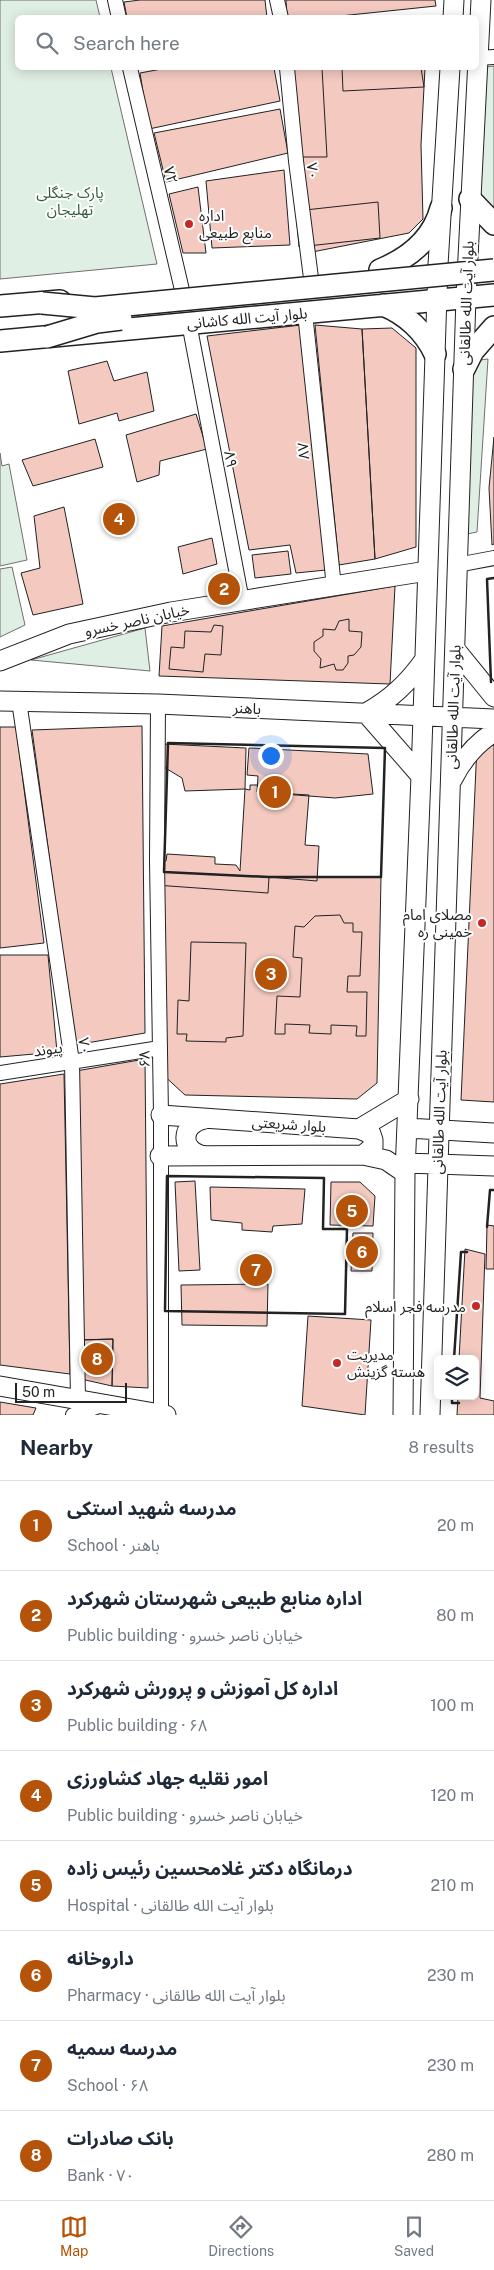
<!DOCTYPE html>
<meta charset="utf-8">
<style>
:root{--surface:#fff;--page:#f2f2f3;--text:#1f2937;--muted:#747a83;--line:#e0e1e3;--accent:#b45309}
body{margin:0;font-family:"Public Sans","Noto Sans Arabic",sans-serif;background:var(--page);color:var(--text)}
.controls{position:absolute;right:15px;bottom:15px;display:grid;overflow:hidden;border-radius:8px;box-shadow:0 2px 12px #0003}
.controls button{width:45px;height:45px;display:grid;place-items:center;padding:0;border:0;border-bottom:1px solid var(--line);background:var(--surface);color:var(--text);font:25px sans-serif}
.scale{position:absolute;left:15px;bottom:12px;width:112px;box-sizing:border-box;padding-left:5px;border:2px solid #222;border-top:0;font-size:14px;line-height:18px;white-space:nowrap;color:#222;-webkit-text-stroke:4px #fff;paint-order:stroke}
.you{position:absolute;left:270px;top:755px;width:18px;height:18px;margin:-12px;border:4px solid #fff;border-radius:50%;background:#1a73e8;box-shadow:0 0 0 8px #1a73e833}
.badge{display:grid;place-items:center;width:32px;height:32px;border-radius:50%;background:var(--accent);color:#fff;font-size:16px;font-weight:700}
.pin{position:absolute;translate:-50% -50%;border:2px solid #fff;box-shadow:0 1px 5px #0006}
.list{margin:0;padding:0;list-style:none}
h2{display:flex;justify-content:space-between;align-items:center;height:65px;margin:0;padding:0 20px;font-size:21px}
h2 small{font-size:16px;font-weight:400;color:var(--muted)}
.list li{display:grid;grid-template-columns:32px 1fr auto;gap:15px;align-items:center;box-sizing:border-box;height:90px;padding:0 20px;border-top:1px solid var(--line)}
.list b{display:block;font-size:19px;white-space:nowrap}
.list p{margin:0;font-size:16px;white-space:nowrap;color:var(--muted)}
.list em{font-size:16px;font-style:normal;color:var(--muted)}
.icon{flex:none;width:28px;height:28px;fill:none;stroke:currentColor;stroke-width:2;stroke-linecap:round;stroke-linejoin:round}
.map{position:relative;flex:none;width:494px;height:1415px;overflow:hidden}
.search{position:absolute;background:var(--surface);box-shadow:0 2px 12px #0003;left:15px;right:15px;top:15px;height:55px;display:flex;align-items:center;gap:12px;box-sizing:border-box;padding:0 18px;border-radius:8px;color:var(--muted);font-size:19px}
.sheet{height:785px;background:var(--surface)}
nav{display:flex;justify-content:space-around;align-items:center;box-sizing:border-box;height:70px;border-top:1px solid var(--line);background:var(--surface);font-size:14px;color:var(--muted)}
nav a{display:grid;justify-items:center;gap:2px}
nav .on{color:var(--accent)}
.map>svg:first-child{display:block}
.green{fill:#e0efe3;stroke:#6f6f6f}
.building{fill:#f3c9c0;stroke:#222}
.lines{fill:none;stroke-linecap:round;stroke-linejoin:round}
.minor-casing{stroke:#222;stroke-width:16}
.secondary-casing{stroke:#222;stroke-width:21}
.primary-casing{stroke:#222;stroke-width:24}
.minor{stroke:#fff;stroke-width:14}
.secondary{stroke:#fff;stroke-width:19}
.primary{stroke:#fff;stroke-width:21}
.primary-bridge-casing{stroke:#222;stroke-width:24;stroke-linecap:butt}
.primary-bridge{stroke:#fff;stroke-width:21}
.wall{stroke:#222;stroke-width:2.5}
.poi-dot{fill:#c62828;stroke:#fff;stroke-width:2}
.labels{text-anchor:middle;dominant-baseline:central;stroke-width:4;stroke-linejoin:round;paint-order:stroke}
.street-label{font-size:15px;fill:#222;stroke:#fff}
.park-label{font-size:15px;fill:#2f5e38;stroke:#fff}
.poi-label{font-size:15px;fill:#222;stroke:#fff;text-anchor:start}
</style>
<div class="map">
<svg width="494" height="1415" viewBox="0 0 494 1415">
<rect width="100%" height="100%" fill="#fff"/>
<!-- green -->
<path class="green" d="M0,0H96L100,17L18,18V68H111L157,264L0,279Z
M494,66V213L479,199L486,67Z
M488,359L477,532L462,535L472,361Z
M0,453L2,466L9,464L27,560L0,566Z
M12,567L25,625L0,637V569Z
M145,628L150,671L31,660Z"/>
<!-- building -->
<path class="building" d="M140,0H265L267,18H127L124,2Z
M286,0H435L436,6L321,18H287Z
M167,68H274L280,101L149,129L140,73Z
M290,68H425L421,145L423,219L409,233L302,254Z
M291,68H322L327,157H299Z
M342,68H421L424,87L343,91Z
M280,109L288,153L166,182L154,133Z
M284,170L290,245L212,248L206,181Z
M198,187L206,253H183L169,194Z
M378,202L380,238L299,247L296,211Z
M301,325L326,570L296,573L290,545L249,550L207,336Z
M315,325L362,329L375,559L339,565Z
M392,328L416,348V547L375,559L362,329Z
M107,361L114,381L147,372L154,411L119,421L117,413L79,424L68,371Z
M196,414L207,449L160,461L159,475L137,482L126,435Z
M494,437V544L492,545L489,488Z
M95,439L103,467L33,486L22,460Z
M64,507L83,604L33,615L21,573L40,568L34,516Z
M212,538L217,564L183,574L178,547Z
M288,551L291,574L255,578L252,555Z
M395,586L390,684L159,676L162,626Z
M349,619V631L362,632L361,647L354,655L348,656V663L343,670H336L334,664L320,668L321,659L314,651V642L323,636V629L335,630L339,621Z
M214,625L223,626L221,655L205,654L203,672L169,669L171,647L184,648L185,631L211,632Z
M142,726L145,1033L75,1045L32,730Z
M0,727H16L44,943L0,948Z
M163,744L246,748L245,789L185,791L182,778L162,766Z
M477,745H494V1102L461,1100Z
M249,748L368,754L373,794L335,798L257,792L258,776L247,775Z
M250,785H258V792L309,795L305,845L319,846L317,881L269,877L268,893L155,885L157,860L166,861L167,854L215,857V864L236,865L240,871L245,789L250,790Z
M164,872L269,877H381L377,1083L357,1099L185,1095L160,1072Z
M340,915L344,923H353V932H362L360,976H348L347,992H367L366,1036H356L357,1026L331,1025V1034L309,1033L310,1025L285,1024V1034H275L277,996L300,997L302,958L293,957L295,926L304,927L315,916Z
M191,942L246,943L243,1036L226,1038V1042L186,1041L187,1034H177L178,1000L189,1001Z
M0,955H48L57,1052L0,1057Z
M145,1059L148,1388L112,1386L113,1339L80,1340L76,1071Z
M64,1074L70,1374L0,1365V1084Z
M195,1181L200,1270L179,1271L175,1182Z
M331,1182H360L375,1196L373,1226L330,1225Z
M210,1187L305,1189L302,1224L273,1226L272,1232L242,1230V1223L211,1220Z
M487,1225L494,1226V1269H486Z
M353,1233H373L372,1271H351Z
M465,1249L485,1254L480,1398L494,1401V1415H457L458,1396H475V1359H459Z
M268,1284L267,1326L182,1325L181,1285Z
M308,1316L371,1320L365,1415L302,1406Z
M113,1339L112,1386L81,1379L80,1340Z
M0,1402L36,1408L33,1415H0Z"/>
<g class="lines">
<defs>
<path id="minor" d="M115,0L119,18
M277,0L281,18
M478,58L494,57
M130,68L182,290
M287,68L296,161L311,278
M305,313L334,587
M189,323L242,601
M457,565L494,558
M19,701L72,1062L78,1400
M158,704L157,861L161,1115V1414
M0,1073L160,1048
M73,1415L102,1405"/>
<path id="secondary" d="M453,18L454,0
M455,649L494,697
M0,661L69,634L171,612L427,571
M0,701L158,704L494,719
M366,713L421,776
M366,713C391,699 408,683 425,659
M452,780C462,760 475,744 494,732
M161,1115L359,1129L409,1099
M407,1128L494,1133
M359,1129L371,1134L373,1140V1147L363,1155
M160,1156L363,1155L386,1160L405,1173
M205,1156C179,1152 180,1123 205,1119
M406,1163L494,1166
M0,1386L166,1415
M403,1415L405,1173L421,776L438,265L450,68
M430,1415L466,297L481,0"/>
<path id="primary" d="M470,199L494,224
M380,270C409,258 433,239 441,208
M383,305C406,314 425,332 435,354
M0,306L60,301
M0,341L494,295
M464,369L473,351L494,327"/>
</defs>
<!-- minor casing -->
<use href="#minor" class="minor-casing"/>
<!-- secondary casing -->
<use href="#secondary" class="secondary-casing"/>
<!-- primary casing -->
<use href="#primary" class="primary-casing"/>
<!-- minor -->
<use href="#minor" class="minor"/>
<!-- secondary -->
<use href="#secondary" class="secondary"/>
<!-- primary -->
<use href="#primary" class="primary"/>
<defs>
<path id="primary-bridge" d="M42,303L95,308L494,270
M47,337L97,322L121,319"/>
</defs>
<!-- primary-bridge casing -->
<use href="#primary-bridge" class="primary-bridge-casing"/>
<!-- primary-bridge -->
<use href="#primary-bridge" class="primary-bridge"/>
<!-- wall -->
<path class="wall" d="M491,682L487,579L494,578
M168,743L385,748L381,877H269L164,872Z
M167,1176L324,1178L323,1229H347L345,1314L165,1311Z
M487,1227L490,1190H494
M454,1359L461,1252H467
M452,1396V1403H459"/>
</g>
<!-- markers -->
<g class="poi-dot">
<circle cx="189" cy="224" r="5"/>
<circle cx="482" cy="923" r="5"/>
<circle cx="476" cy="1306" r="5"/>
<circle cx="337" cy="1363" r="5"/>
</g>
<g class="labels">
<!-- street labels -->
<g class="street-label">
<text transform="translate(313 171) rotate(83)">۷۰</text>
<text transform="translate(171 175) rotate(76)">۷۲</text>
<text transform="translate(466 303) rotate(-88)">بلوار آیت الله طالقانی</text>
<text transform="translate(247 318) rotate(-5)">بلوار آیت الله کاشانی</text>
<text transform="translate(303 451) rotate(-96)">۸۷</text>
<text transform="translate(231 459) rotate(79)">۸۹</text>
<text transform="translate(137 620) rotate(-12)">خیابان ناصر خسرو</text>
<text transform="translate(453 707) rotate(-88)">بلوار آیت الله طالقانی</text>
<text transform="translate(247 708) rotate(3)">باهنر</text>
<text transform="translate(85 1046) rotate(82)">۷۰</text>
<text transform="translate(48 1049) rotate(-8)">پیوند</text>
<text transform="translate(144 1059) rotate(-91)">۶۸</text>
<text transform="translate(439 1112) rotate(-88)">بلوار آیت الله طالقانی</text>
<text transform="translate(289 1124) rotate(4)">بلوار شریعتی</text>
</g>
<!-- park labels -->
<g class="park-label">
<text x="70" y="192">پارک جنگلی<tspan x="70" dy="17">تهلیجان</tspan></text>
</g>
<!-- poi labels -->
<g class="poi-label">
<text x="199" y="215">اداره<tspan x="199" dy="17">منابع طبیعی</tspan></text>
<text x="472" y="914" text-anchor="end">مصلای امام<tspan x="472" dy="17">خمینی ره</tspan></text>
<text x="466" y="1306" text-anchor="end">مدرسه فجر اسلام</text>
<text x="347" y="1354">مدیریت<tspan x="347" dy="17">هسته گزینش</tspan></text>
</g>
</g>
</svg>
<div class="controls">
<button><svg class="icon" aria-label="layers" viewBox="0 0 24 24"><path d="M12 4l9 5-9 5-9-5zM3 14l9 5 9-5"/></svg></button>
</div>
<div class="scale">50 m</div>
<div class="you"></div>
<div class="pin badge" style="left:275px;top:792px">1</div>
<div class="pin badge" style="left:224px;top:589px">2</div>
<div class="pin badge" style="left:271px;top:974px">3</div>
<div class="pin badge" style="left:119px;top:519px">4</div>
<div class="pin badge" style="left:352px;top:1211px">5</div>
<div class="pin badge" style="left:362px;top:1252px">6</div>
<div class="pin badge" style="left:256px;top:1270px">7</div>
<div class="pin badge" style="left:97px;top:1359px">8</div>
<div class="search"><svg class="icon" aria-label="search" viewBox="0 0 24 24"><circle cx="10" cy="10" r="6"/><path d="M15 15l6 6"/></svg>Search here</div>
</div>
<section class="sheet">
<h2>Nearby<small>8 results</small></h2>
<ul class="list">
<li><span class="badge">1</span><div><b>مدرسه شهید استکی</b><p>School · باهنر</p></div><em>20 m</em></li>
<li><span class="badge">2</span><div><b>اداره منابع طبیعی شهرستان شهرکرد</b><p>Public building · خیابان ناصر خسرو</p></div><em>80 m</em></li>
<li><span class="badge">3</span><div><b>اداره کل آموزش و پرورش شهرکرد</b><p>Public building · ۶۸</p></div><em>100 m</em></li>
<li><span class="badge">4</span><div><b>امور نقلیه جهاد کشاورزی</b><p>Public building · خیابان ناصر خسرو</p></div><em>120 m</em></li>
<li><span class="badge">5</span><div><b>درمانگاه دکتر غلامحسین رئیس زاده</b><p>Hospital · بلوار آیت الله طالقانی</p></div><em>210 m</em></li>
<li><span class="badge">6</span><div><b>داروخانه</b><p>Pharmacy · بلوار آیت الله طالقانی</p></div><em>230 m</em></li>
<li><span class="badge">7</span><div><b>مدرسه سمیه</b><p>School · ۶۸</p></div><em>230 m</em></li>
<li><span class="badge">8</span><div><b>بانک صادرات</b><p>Bank · ۷۰</p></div><em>280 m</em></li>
</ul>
</section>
<nav>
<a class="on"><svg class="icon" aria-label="map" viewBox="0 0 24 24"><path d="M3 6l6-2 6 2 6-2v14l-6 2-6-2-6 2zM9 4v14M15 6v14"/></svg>Map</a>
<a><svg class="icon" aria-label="directions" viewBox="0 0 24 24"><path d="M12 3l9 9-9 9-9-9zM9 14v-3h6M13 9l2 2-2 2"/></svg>Directions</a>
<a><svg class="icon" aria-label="saved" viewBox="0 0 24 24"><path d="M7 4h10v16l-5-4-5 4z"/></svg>Saved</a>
</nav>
